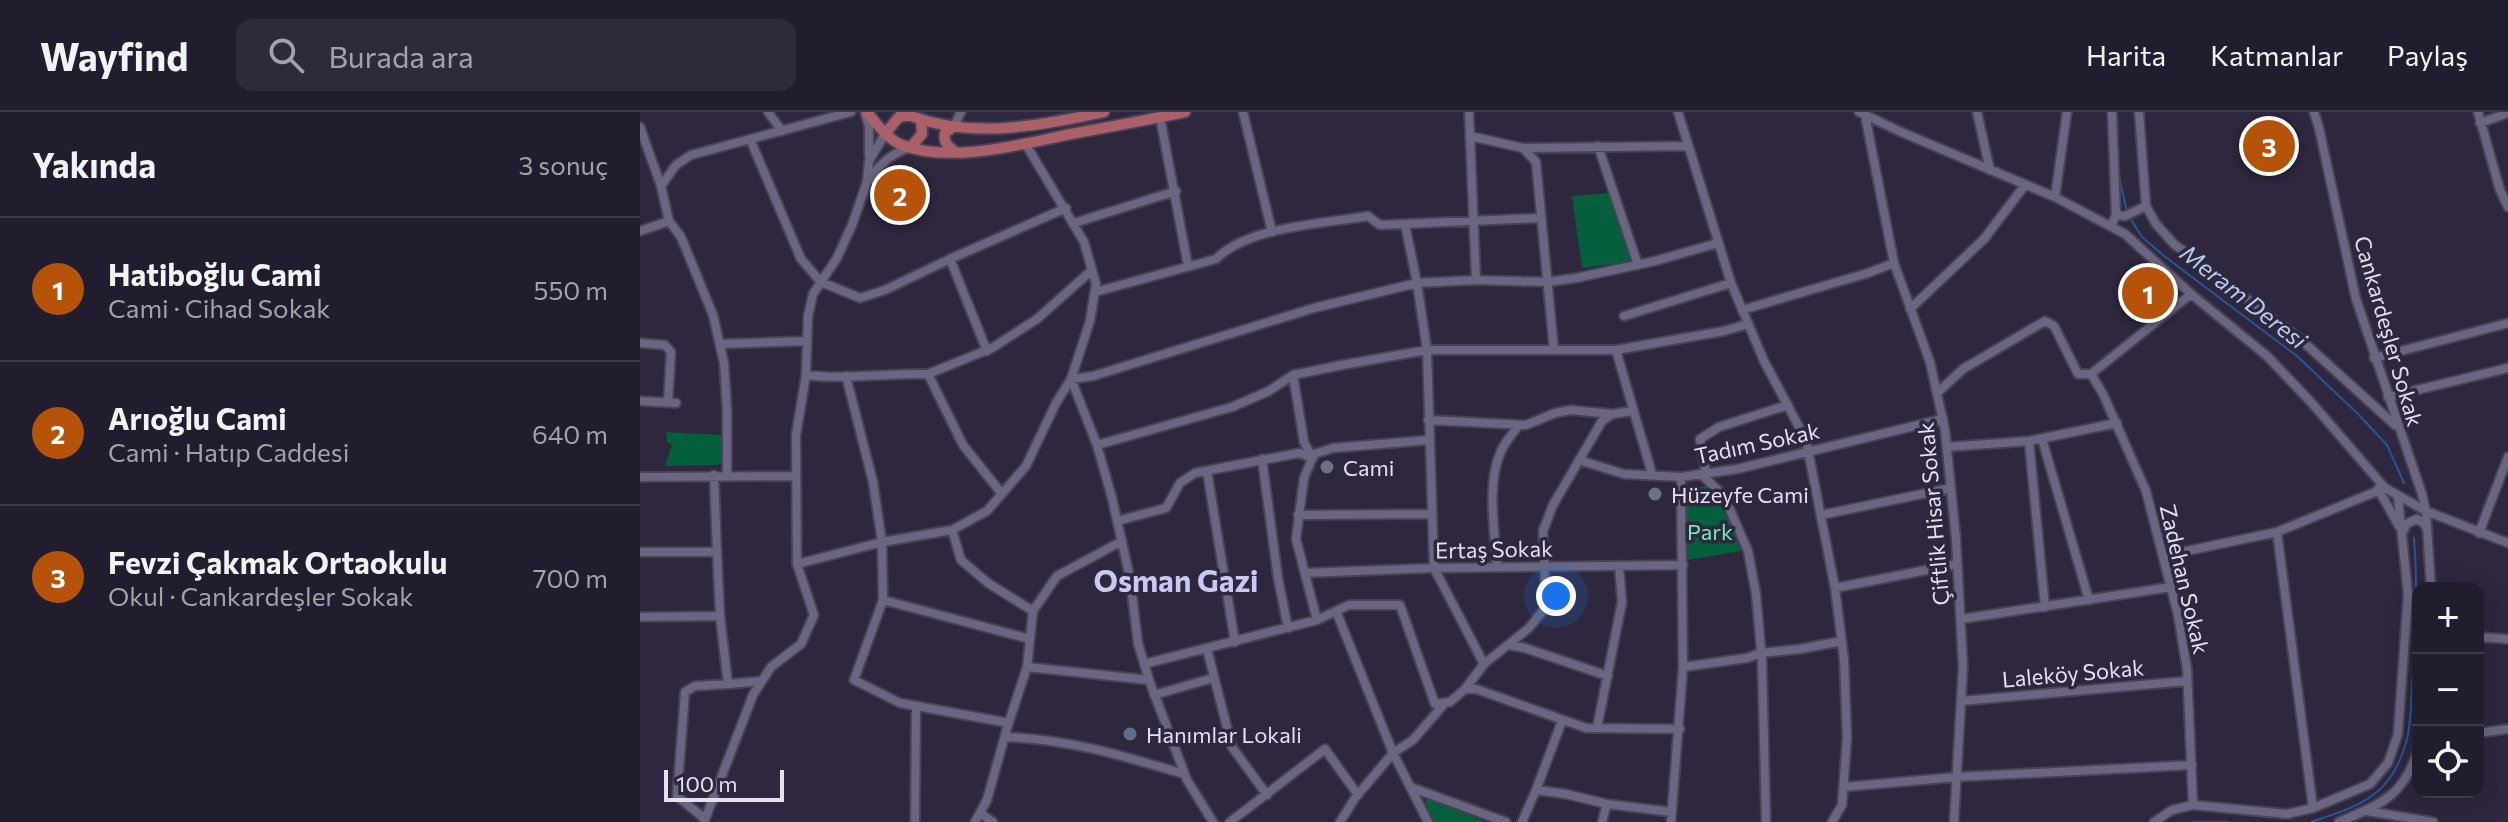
<!DOCTYPE html>
<html lang="tr">
<meta charset="utf-8">
<style>
:root{--surface:#221d2e;--page:#2e2a3a;--text:#f1f3f6;--muted:#a2a2aa;--line:#3f3b4a;--accent:#b45309}
body{margin:0;font-family:Commissioner,sans-serif;background:var(--page);color:var(--text)}
.controls{position:absolute;right:24px;bottom:24px;display:grid;overflow:hidden;border-radius:16px;box-shadow:0 8px 32px #0002}
.controls button{width:72px;height:72px;display:grid;place-items:center;padding:0;border:0;border-bottom:2px solid var(--line);background:var(--surface);color:var(--text);font:40px sans-serif}
.scale{position:absolute;left:24px;bottom:20px;width:120px;box-sizing:border-box;padding-left:8px;border:4px solid #e4e0ef;border-top:0;font-size:22px;line-height:28px;white-space:nowrap;color:#e4e0ef;-webkit-text-stroke:6px #2e273d;paint-order:stroke}
.you{position:absolute;left:916px;top:484px;width:28px;height:28px;margin:-20px;border:6px solid #fff;border-radius:50%;background:#1a73e8;box-shadow:0 0 0 12px #1a73e833}
.badge{display:grid;place-items:center;width:52px;height:52px;border-radius:50%;background:var(--accent);color:#fff;font-size:26px;font-weight:700}
.pin{position:absolute;translate:-50% -50%;border:4px solid #fff;box-shadow:0 2px 8px #0006}
.list{margin:0;padding:0;list-style:none}
h2{display:flex;justify-content:space-between;align-items:center;height:104px;margin:0;padding:0 32px;font-size:34px}
h2 small{font-size:26px;font-weight:400;color:var(--muted)}
.list li{display:grid;grid-template-columns:52px 1fr auto;gap:24px;align-items:center;box-sizing:border-box;height:144px;padding:0 32px;border-top:2px solid var(--line)}
.list b{display:block;font-size:30px;white-space:nowrap}
.list p{margin:0;font-size:26px;white-space:nowrap;color:var(--muted)}
.list em{font-size:26px;font-style:normal;color:var(--muted)}
.icon{flex:none;width:44px;height:44px;fill:none;stroke:currentColor;stroke-width:2;stroke-linecap:round;stroke-linejoin:round}
.map{position:relative;flex:none;width:1868px;height:710px;overflow:hidden}
header{display:flex;align-items:center;gap:48px;box-sizing:border-box;height:112px;padding:0 40px;background:var(--surface);border-bottom:2px solid var(--line)}
header strong{font-size:38px}
nav{display:flex;gap:44px;margin-inline-start:auto;font-size:28px}
.search{width:560px;height:72px;background:var(--page);display:flex;align-items:center;gap:20px;box-sizing:border-box;padding:0 28px;border-radius:16px;color:var(--muted);font-size:30px}
main{display:flex}
aside{flex:1;background:var(--surface)}
.map>svg:first-child{display:block}
.green{fill:#055e3c}
.lines{fill:none;stroke-linecap:round;stroke-linejoin:round}
.stream{stroke:#26559a;stroke-width:2}
.minor-casing{stroke:#474255;stroke-width:12}
.major-casing{stroke:#474255;stroke-width:14}
.minor{stroke:#6c657f;stroke-width:8}
.major{stroke:#a96069;stroke-width:10}
.worship-dot{fill:#6b7280;stroke:#2e273d;stroke-width:3}
.service-dot{fill:#5c6f8a;stroke:#2e273d;stroke-width:3}
.labels{text-anchor:middle;dominant-baseline:central;stroke-width:7;stroke-linejoin:round;paint-order:stroke}
.street-label{font-size:22px;fill:#e4e0ef;stroke:#2e273d}
.poi-label{font-size:22px;fill:#e4e0ef;stroke:#2e273d;text-anchor:start}
.park-label{font-size:22px;fill:#69f4b2;stroke:#2e273d}
.water-label{font-size:24px;font-style:italic;fill:#b2ccf2;stroke:#2e273d}
.district-label{font-size:30px;font-weight:bold;fill:#c9c9f4;stroke:#2e273d}
</style>
<header>
<strong>Wayfind</strong>
<div class="search"><svg class="icon" aria-label="search" viewBox="0 0 24 24"><circle cx="10" cy="10" r="6"/><path d="M15 15l6 6"/></svg>Burada ara</div>
<nav><a>Harita</a><a>Katmanlar</a><a>Paylaş</a></nav>
</header>
<main>
<aside>
<h2>Yakında<small>3 sonuç</small></h2>
<ul class="list">
<li><span class="badge">1</span><div><b>Hatiboğlu Cami</b><p>Cami · Cihad Sokak</p></div><em>550 m</em></li>
<li><span class="badge">2</span><div><b>Arıoğlu Cami</b><p>Cami · Hatıp Caddesi</p></div><em>640 m</em></li>
<li><span class="badge">3</span><div><b>Fevzi Çakmak Ortaokulu</b><p>Okul · Cankardeşler Sokak</p></div><em>700 m</em></li>
</ul>
</aside>
<div class="map">
<svg width="1868" height="710" viewBox="0 0 1868 710">
<rect width="100%" height="100%" fill="#2e273d"/>
<!-- green -->
<path class="green" d="M969,81L992,146L988,150L942,156L932,84Z
M26,320L83,323V350L78,353L25,354L32,333L27,330Z
M1052,374L1071,375L1080,385L1101,439L1047,448L1046,380Z
M788,686L846,710H793L785,689Z"/>
<g class="lines">
<!-- stream -->
<path class="stream" d="M1477,0L1479,64L1487,100
M1490,106L1502,125L1524,144L1657,244L1718,302L1747,333L1764,371
M1553,710H1588
M1671,710C1694,702 1720,695 1738,679C1752,667 1761,648 1766,631C1771,613 1771,594 1772,575C1776,525 1778,476 1774,426"/>
<defs>
<path id="minor" d="M128,0L142,19
M603,0L632,120
M829,0L836,168
M1038,0L1091,171L1124,249L1166,328L1195,476L1204,547L1207,626L1202,693L1192,710
M1219,0L1261,20L1415,85L1485,122L1551,182L1627,244L1670,289L1745,376L1786,399L1868,431
M1337,0L1350,58
M1472,0L1476,103
M1674,0L1679,16L1716,187L1782,382L1786,399L1791,476
M1838,0L1860,78L1868,95
M225,1L229,14V43
M1225,3L1254,151L1290,250L1305,318L1316,427L1323,554L1314,710
M520,5L548,154
M1840,11L1868,1
M314,14L321,0
M0,15L21,74
M830,24L883,36L896,50L914,238
M110,27L161,147L181,170L220,186L245,178L310,147L347,239
M385,31L444,130L456,172L450,209L431,267L457,333L472,386L490,466L498,531L509,568L547,668L573,710
M958,34L998,153
M883,36L1048,34
M228,69C240,52 250,42 271,35
M1415,85L1427,0
M1506,94L1516,112L1534,132L1659,226L1755,313
M434,111L536,79
M765,112L777,171L787,238L794,456L844,552
M1471,114L1476,103L1485,104L1506,94L1499,0
M0,119L29,109
M310,147L426,96
M455,180L576,147C609,114 683,112 728,104L740,113L900,106
M1270,197L1344,127L1385,73
M1102,198L1228,161L1254,151
M984,204L1091,171
M0,231L25,233L31,240L28,290
M80,232L167,229
M976,238L1012,362
M1734,246L1868,211
M1451,262L1463,282L1506,379L1538,503L1547,557L1553,693
M166,263C206,268 248,261 288,262
M653,263L664,330L672,345
M1297,281L1323,257L1405,209L1414,214L1438,262H1451L1551,182
M1748,285L1868,256
M0,289L36,291
M788,308L886,313L915,301L931,298L972,302
M1402,327L1449,488
M457,333L592,295L629,279L653,263L702,253L787,238H976L1084,219L1108,212
M1307,335L1389,329
M622,347L638,466L648,516
M939,348L984,362L1041,365L1097,357L1303,307
M567,359L595,530
M1066,361L1060,327L1079,315L1148,293
M1061,362L1084,384L1108,439L1116,482L1122,549L1126,710
M74,363L77,440
M87,363V298L84,251L73,203L41,125L29,109L21,74L36,53L51,43L211,0
M0,365L156,364
M1738,377L1759,414
M362,382L323,333L288,262L352,236L397,207L452,158
M658,403L792,402
M1181,403L1311,376
M477,409L526,396L540,371L555,361L659,341L673,346
M312,418L242,430L243,488L214,568L260,591L369,611
M1764,418L1766,412L1777,407L1784,411L1787,418
M1637,420L1673,696
M1839,421L1868,345
M0,440H77L80,504
M1523,444L1637,420L1745,376
M157,452L242,430L233,370L206,264
M857,455C855,420 846,372 861,339C865,330 873,321 879,313
M665,461L794,456L1043,453
M1195,476L1317,452
M243,488L390,527
M1405,495L1389,329L1477,311
M393,499L348,471L321,448L312,418L347,399L386,354L416,291L431,267L453,264L674,196L777,171L836,168L907,170L936,166L1015,149L1078,131
M696,499L753,641L773,628L805,591
M0,505L80,504L88,572L122,569
M1321,507L1531,475
M677,508L656,427L664,366L674,342L693,336L789,328
M1838,525L1868,527
M869,533L885,536L968,564
M567,537L592,635L627,683
M504,552L677,508L709,493H760L795,592L810,590L825,577L844,552L889,516L906,495L903,419L913,393L962,309L973,302L992,299
M387,555L393,499L417,464L482,429
M1043,555L1107,546L1121,541L1160,537L1202,529
M825,577H836L946,616L1040,617
M514,583L573,566
M1321,589L1547,569
M957,616L982,490L979,454
M1838,621L1868,617
M365,625C425,626 487,645 544,662
M770,675L866,710
M1204,675L1316,665L1552,653
M896,678L922,609
M1727,699L1793,710
M340,701L353,710
M65,707L37,684L45,580L55,574L88,572
M64,710L113,583L131,555L161,532L174,503L157,452L156,323L166,263L168,204L173,182L197,146L212,113L227,70L229,49L245,22
M275,710L276,594
M335,710L347,688L367,616L387,555L509,568
M590,710L685,637L718,683
M700,710L715,686L753,641L788,710
M882,710L896,678L926,682L967,692
M962,710L967,692L1032,700
M1031,710L1043,555L1041,365
M1514,710L1532,698L1553,693L1647,702L1673,696L1730,672L1748,651L1758,622L1768,482L1758,385
M1699,710C1740,692 1763,686 1778,638"/>
<path id="major" d="M227,0C237,12 247,27 262,33C311,52 382,32 431,22C469,15 507,8 545,0
M261,0C327,29 397,14 464,0
M245,22L258,6L267,3
M271,35L282,22L281,7
M314,39C307,33 303,30 305,21L314,14"/>
</defs>
<!-- minor casing -->
<use href="#minor" class="minor-casing"/>
<!-- major casing -->
<use href="#major" class="major-casing"/>
<!-- minor -->
<use href="#minor" class="minor"/>
<!-- major -->
<use href="#major" class="major"/>
</g>
<!-- markers -->
<g class="worship-dot">
<circle cx="687" cy="355" r="8"/>
<circle cx="1015" cy="382" r="8"/>
</g>
<circle class="service-dot" cx="490" cy="622" r="8"/>
<g class="labels">
<!-- street labels -->
<g class="street-label">
<text transform="translate(1749 219) rotate(74)">Cankardeşler Sokak</text>
<text transform="translate(1117 331) rotate(-12)">Tadım Sokak</text>
<text transform="translate(1293 402) rotate(-95)">Çiftlik Hisar Sokak</text>
<text transform="translate(854 437) rotate(-1)">Ertaş Sokak</text>
<text transform="translate(1545 467) rotate(77)">Zadehan Sokak</text>
<text transform="translate(1433 561) rotate(-5)">Laleköy Sokak</text>
</g>
<!-- poi labels -->
<g class="poi-label">
<text x="703" y="355">Cami</text>
<text x="1031" y="382">Hüzeyfe Cami</text>
<text x="506" y="622">Hanımlar Lokali</text>
</g>
<!-- park labels -->
<g class="park-label">
<text x="1070" y="419">Park</text>
</g>
<!-- water labels -->
<g class="water-label">
<text transform="translate(1604 184) rotate(38)">Meram Deresi</text>
</g>
<!-- district labels -->
<g class="district-label">
<text x="536" y="467">Osman Gazi</text>
</g>
</g>
</svg>
<div class="controls">
<button>+</button>
<button>−</button>
<button><svg class="icon" aria-label="locate" viewBox="0 0 24 24"><circle cx="12" cy="12" r="6"/><path d="M12 2v4M12 18v4M2 12h4M18 12h4"/></svg></button>
</div>
<div class="scale">100 m</div>
<div class="you"></div>
<div class="pin badge" style="left:1508px;top:181px">1</div>
<div class="pin badge" style="left:260px;top:83px">2</div>
<div class="pin badge" style="left:1629px;top:34px">3</div>
</div>
</main>
